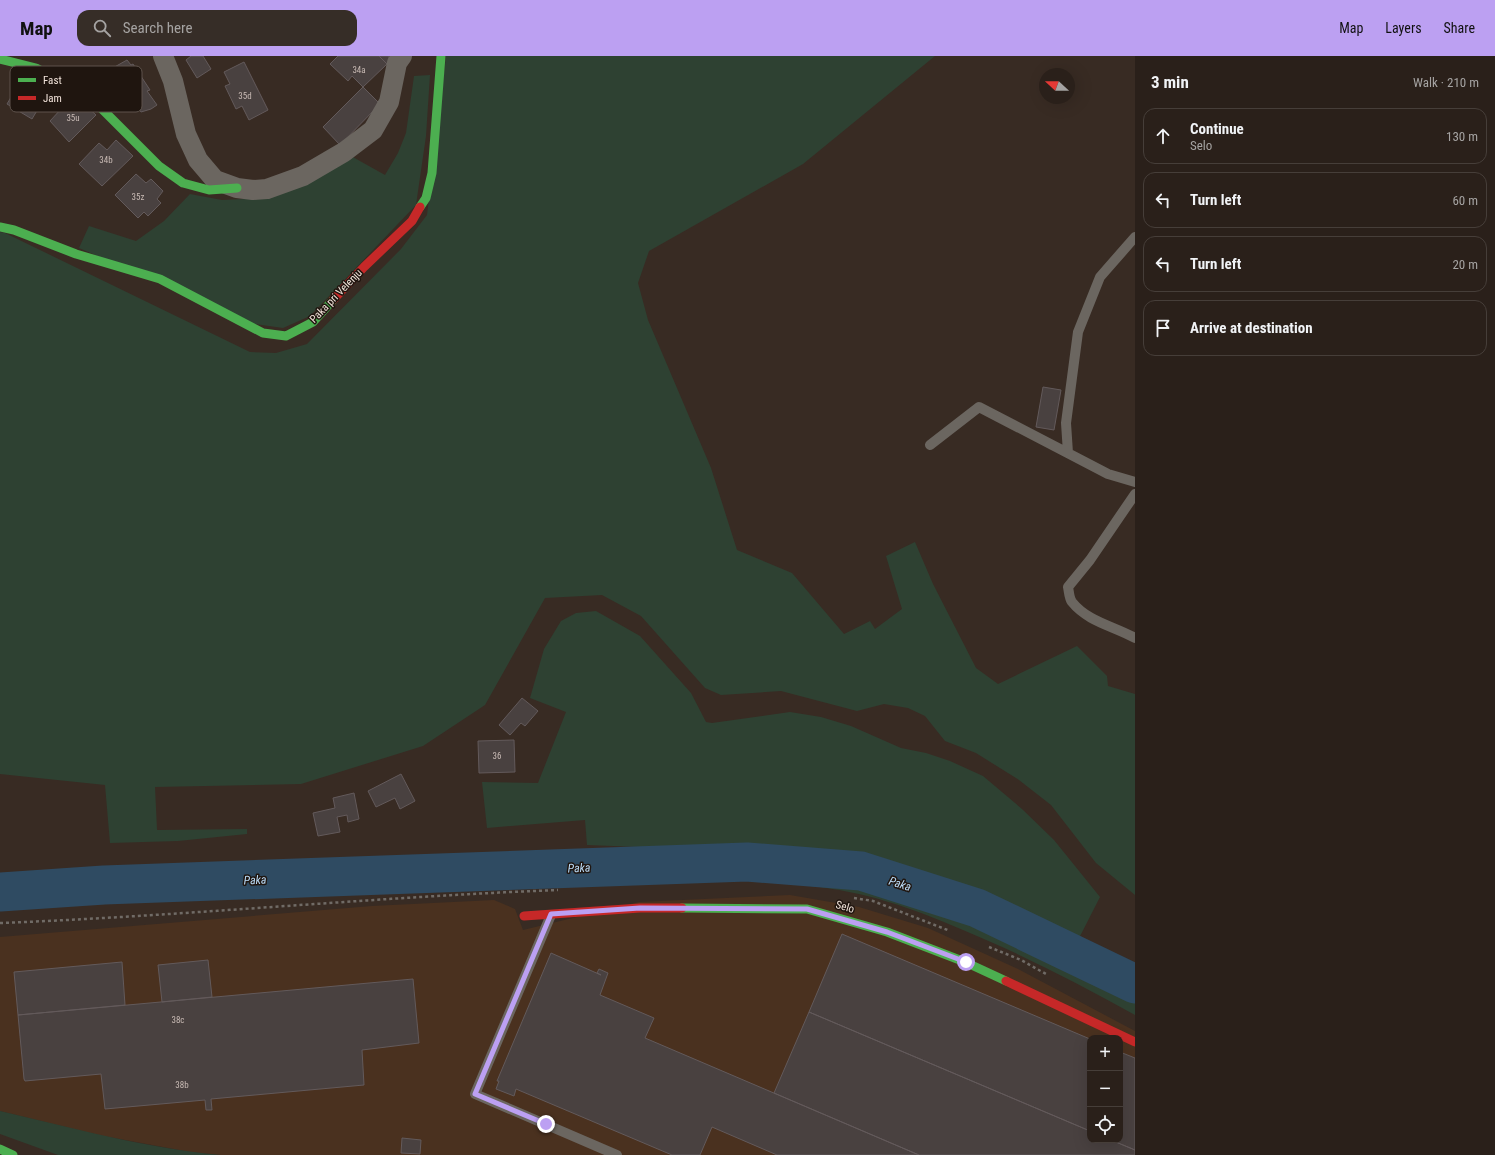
<!DOCTYPE html>
<meta charset="utf-8">
<style>
:root{--surface:#2a201a;--page:#362d27;--text:#f1f3f6;--muted:#a5a3a2;--line:#463e39;--accent:#bca0f2}
body{margin:0;font-family:"Roboto Condensed",sans-serif;background:var(--page);color:var(--text)}
.controls{position:absolute;right:12px;bottom:12px;display:grid;overflow:hidden;border-radius:8px;box-shadow:0 4px 16px #0002}
.controls button{width:36px;height:36px;display:grid;place-items:center;padding:0;border:0;border-bottom:1px solid var(--line);background:var(--surface);color:var(--text);font:20px sans-serif}
.compass{position:absolute;left:1039px;top:12px;width:36px;height:36px;border-radius:50%;background:var(--surface);box-shadow:0 4px 16px #0002;rotate:291deg}
.stop{position:absolute;width:12px;height:12px;margin:-9px;border:3px solid #bca0f2;border-radius:50%;background:#fff}
.stop.end{background:#bca0f2;border-color:#fff;box-shadow:0 1px 4px #0008}
.list{margin:0;padding:0;list-style:none}
h2{display:flex;justify-content:space-between;align-items:center;height:52px;margin:0;padding:0 16px;font-size:17px}
h2 small{font-size:13px;font-weight:400;color:var(--muted)}
.list li{display:grid;grid-template-columns:26px 1fr auto;gap:12px;align-items:center;box-sizing:border-box;height:56px;margin:0 8px 8px;padding:0 8px;border:1px solid var(--line);border-radius:12px}
.list b{display:block;font-size:15px;white-space:nowrap}
.list p{margin:0;font-size:13px;white-space:nowrap;color:var(--muted)}
.list em{font-size:13px;font-style:normal;color:var(--muted)}
.icon{flex:none;width:22px;height:22px;fill:none;stroke:currentColor;stroke-width:2;stroke-linecap:round;stroke-linejoin:round}
.map{position:relative;flex:none;width:1135px;height:1099px;overflow:hidden}
header{display:flex;align-items:center;gap:24px;box-sizing:border-box;height:56px;padding:0 20px;background:var(--accent);color:#111}
header strong{font-size:19px}
nav{display:flex;gap:22px;margin-inline-start:auto;font-size:14px}
.search{width:280px;height:36px;background:var(--page);display:flex;align-items:center;gap:10px;box-sizing:border-box;padding:0 14px;border-radius:12px;color:var(--muted);font-size:15px}
main{display:flex}
aside{flex:1;background:var(--surface)}
.map>svg:first-child{display:block}
.built{fill:#4a311f;fill-rule:evenodd}
.green{fill:#2e4132}
.lines{fill:none;stroke-linecap:round;stroke-linejoin:round}
.river{stroke:#2f4b62;stroke-width:39}
.building{fill:#494140;stroke:#635a5b}
.path{stroke:#706b66;stroke-width:2.5;stroke-dasharray:3 3;stroke-linecap:butt}
.lane{stroke:#6b6660;stroke-width:10}
.street{stroke:#6b6660;stroke-width:20}
.fast{stroke:#4caf50;stroke-width:9}
.jam{stroke:#c62828;stroke-width:9}
.route{stroke:#bca0f2;stroke-width:5}
.labels{text-anchor:middle;dominant-baseline:central;stroke-width:3;stroke-linejoin:round;paint-order:stroke}
.number-label{font-size:9px;fill:#c8bab4}
.street-label{font-size:11px;fill:#f2e3da;stroke:#1f150f}
.water-label{font-size:12px;font-style:italic;fill:#bcddf9;stroke:#1f150f}
.key{fill:#1f150f;stroke:#5e534c;stroke-width:1}
.key-label{font-size:11px;fill:#f2e3da}
</style>
<header>
<strong>Map</strong>
<div class="search"><svg class="icon" aria-label="search" viewBox="0 0 24 24"><circle cx="10" cy="10" r="6"/><path d="M15 15l6 6"/></svg>Search here</div>
<nav><a>Map</a><a>Layers</a><a>Share</a></nav>
</header>
<main>
<div class="map">
<svg width="1135" height="1099" viewBox="0 0 1135 1099">
<rect width="100%" height="100%" fill="#382b23"/>
<!-- built -->
<path class="built" d="M790,839L859,851L928,872L1018,913L1135,975V1099H220L190,1096L98,1079L0,1055V881L372,850L494,844L515,853L523,874L639,846ZM1090,982H1120V1084H1090Z"/>
<!-- green -->
<path class="green" d="M446,0H935L803,108L649,195L638,227L648,264L711,412L737,494L792,517L844,578L870,565L875,573L902,553L886,500L915,486L933,528L976,612L998,628L1077,590L1107,620L1108,630L1135,638V839L1096,807L1051,749L1019,724L976,697L945,685L925,660L908,652L884,648L857,655L781,635L721,639L705,632L641,560L602,539L545,542L485,649L423,690L301,728L155,731L157,774L247,773V778L178,785L110,787L105,729L0,718V176L5,177L250,296L276,297L307,288L401,193L427,159Z
M430,19L426,80L416,149L310,260L283,272L255,268L79,192L89,170L136,185L164,165L190,138L222,144L269,142L351,100L385,119L398,97L406,77L414,20Z
M596,555L640,580L691,637L706,666L712,667L790,656L821,661L851,670L901,692L926,697L950,705L983,720L1022,753L1054,784L1100,841L1075,890L893,807L847,799L587,789L585,764L487,772L482,726L538,727L566,656L530,642L544,593L561,565L576,557Z
M811,816C853,818 888,833 927,847C999,873 1068,903 1135,940V959C1078,927 1023,899 963,874C912,852 864,835 809,830Z
M0,1055C73,1072 145,1092 220,1099H58L0,1078Z"/>
<g class="lines">
<!-- river -->
<path class="river" d="M0,836L104,829L747,806L861,815L977,852L1135,928"/>
</g>
<!-- building -->
<path class="building" d="M191,0H203L211,13L197,22L186,4Z
M338,0H379L387,8L363,31L352,20L348,25L330,8Z
M379,0H389V5L387,8Z
M127,4L131,9L133,8L150,34L147,35L157,49L151,53L141,56L134,45L130,47L122,35L117,38L109,23L115,19L111,13Z
M244,6L268,54L249,64L242,50L236,53L225,30L230,28L224,16Z
M31,23L47,33L42,40L45,41L32,63L7,48L20,26L27,30Z
M363,31L380,48L340,89L323,71Z
M74,39L96,59L69,86L50,65Z
M116,84L133,100L102,130L79,108L99,87L107,94Z
M136,118L146,127L151,123L163,135L157,143L161,147L148,160L144,156L138,162L115,139Z
M1043,331L1061,334L1054,374L1036,371Z
M522,642L538,655L525,670L521,667L510,679L499,669Z
M514,684L515,716L479,717L478,685Z
M401,718L415,745L400,753L395,742L376,751L368,735Z
M354,737L359,763L348,766L347,759L337,761L340,776L318,780L313,757L335,752L333,742Z
M842,878L1090,983V1075L809,956Z
M551,897L601,919L597,917L599,913L608,917L600,939L654,962L645,982L919,1099H777L712,1071L700,1099H672L516,1033L514,1040L496,1033L499,1025H497Z
M208,904L212,941L162,946L158,909Z
M122,906L125,949L18,959L14,916Z
M413,923L419,987L362,994L364,1029L211,1043L212,1054H206L205,1044L105,1053L101,1018L25,1025L24,1023L18,959Z
M809,956L1090,1075V1084H1111L1135,1094V1099H919L774,1037Z
M1120,996L1135,1002V1094L1111,1084H1120Z
M402,1082L421,1084L420,1098L401,1097Z"/>
<g class="lines">
<!-- path -->
<path class="path" d="M854,842L873,845L950,875
M0,867C186,860 372,841 558,834
M989,891L1021,904L1046,918"/>
<!-- lane -->
<path class="lane" d="M930,389L979,351L1108,418L1135,426
M1068,397L1066,367L1078,276L1100,221L1135,181
M1135,438L1090,504L1068,531C1069,535 1069,542 1072,546C1088,566 1114,570 1135,582
M551,859L475,1038L617,1099"/>
<!-- street -->
<path class="street" d="M163,0L173,25L186,78L198,104L215,124L237,132L253,134L267,133L303,120L344,96L373,74L389,46L397,7L402,0"/>
<!-- fast -->
<path class="fast" d="M0,3L36,12L87,38L159,110L183,127L209,134L237,132
M420,151L426,142L432,117L441,0
M0,171L14,174L76,198L160,223L263,277L286,280L313,266L333,244
M682,852L807,853L887,876L965,906L1006,925
M0,1093L13,1099"/>
<!-- jam -->
<path class="jam" d="M333,244L364,211L412,165L420,151
M524,860L640,852H682
M1006,925L1135,986"/>
</g>
<g class="lines">
<!-- route -->
<path class="route" d="M546,1068L475,1038L551,858L640,852L807,853L887,876L966,906"/>
</g>
<g class="labels">
<!-- number labels -->
<g class="number-label">
<text x="359" y="14">34a</text>
<text x="245" y="40">35d</text>
<text x="73" y="62">35u</text>
<text x="106" y="104">34b</text>
<text x="138" y="141">35z</text>
<text x="497" y="700">36</text>
<text x="178" y="964">38c</text>
<text x="182" y="1029">38b</text>
</g>
<!-- street labels -->
<g class="street-label">
<text transform="translate(336 240) rotate(-46)">Paka pri Velenju</text>
<text transform="translate(845 851) rotate(16)">Selo</text>
</g>
<!-- water labels -->
<g class="water-label">
<text transform="translate(579 812) rotate(-2)">Paka</text>
<text transform="translate(255 824) rotate(-2)">Paka</text>
<text transform="translate(900 828) rotate(18)">Paka</text>
</g>
</g>
<!-- legend -->
<rect x="10" y="10" width="132" height="46" rx="6" class="key"/>
<rect x="18" y="22" width="18" height="4" fill="#4caf50"/>
<rect x="18" y="40" width="18" height="4" fill="#c62828"/>
<g class="key-label">
<text x="43" y="28">Fast</text>
<text x="43" y="46">Jam</text>
</g>
</svg>
<div class="controls">
<button>+</button>
<button>−</button>
<button><svg class="icon" aria-label="locate" viewBox="0 0 24 24"><circle cx="12" cy="12" r="6"/><path d="M12 2v4M12 18v4M2 12h4M18 12h4"/></svg></button>
</div>
<svg class="compass" viewBox="-18 -18 36 36"><path d="M0-13l5 13h-10z" fill="#e53935"/><path d="M0 13l5-13h-10z" fill="#a5a3a2"/></svg>
<div class="stop" style="left:966px;top:906px"></div>
<div class="stop end" style="left:546px;top:1068px"></div>
</div>
<aside>
<h2>3 min<small>Walk · 210 m</small></h2>
<ul class="list">
<li><svg class="icon" aria-label="ahead" viewBox="0 0 24 24"><path d="M12 20V5M6 11l6-6 6 6"/></svg><div><b>Continue</b><p>Selo</p></div><em>130 m</em></li>
<li><svg class="icon" aria-label="left" viewBox="0 0 24 24"><path d="M17 20v-9H6M10 6l-5 5 5 5"/></svg><div><b>Turn left</b></div><em>60 m</em></li>
<li><svg class="icon" aria-label="left" viewBox="0 0 24 24"><path d="M17 20v-9H6M10 6l-5 5 5 5"/></svg><div><b>Turn left</b></div><em>20 m</em></li>
<li><svg class="icon" aria-label="arrive" viewBox="0 0 24 24"><path d="M6 21V4h12l-3 4 3 4H6"/></svg><div><b>Arrive at destination</b></div></li>
</ul>
</aside>
</main>
